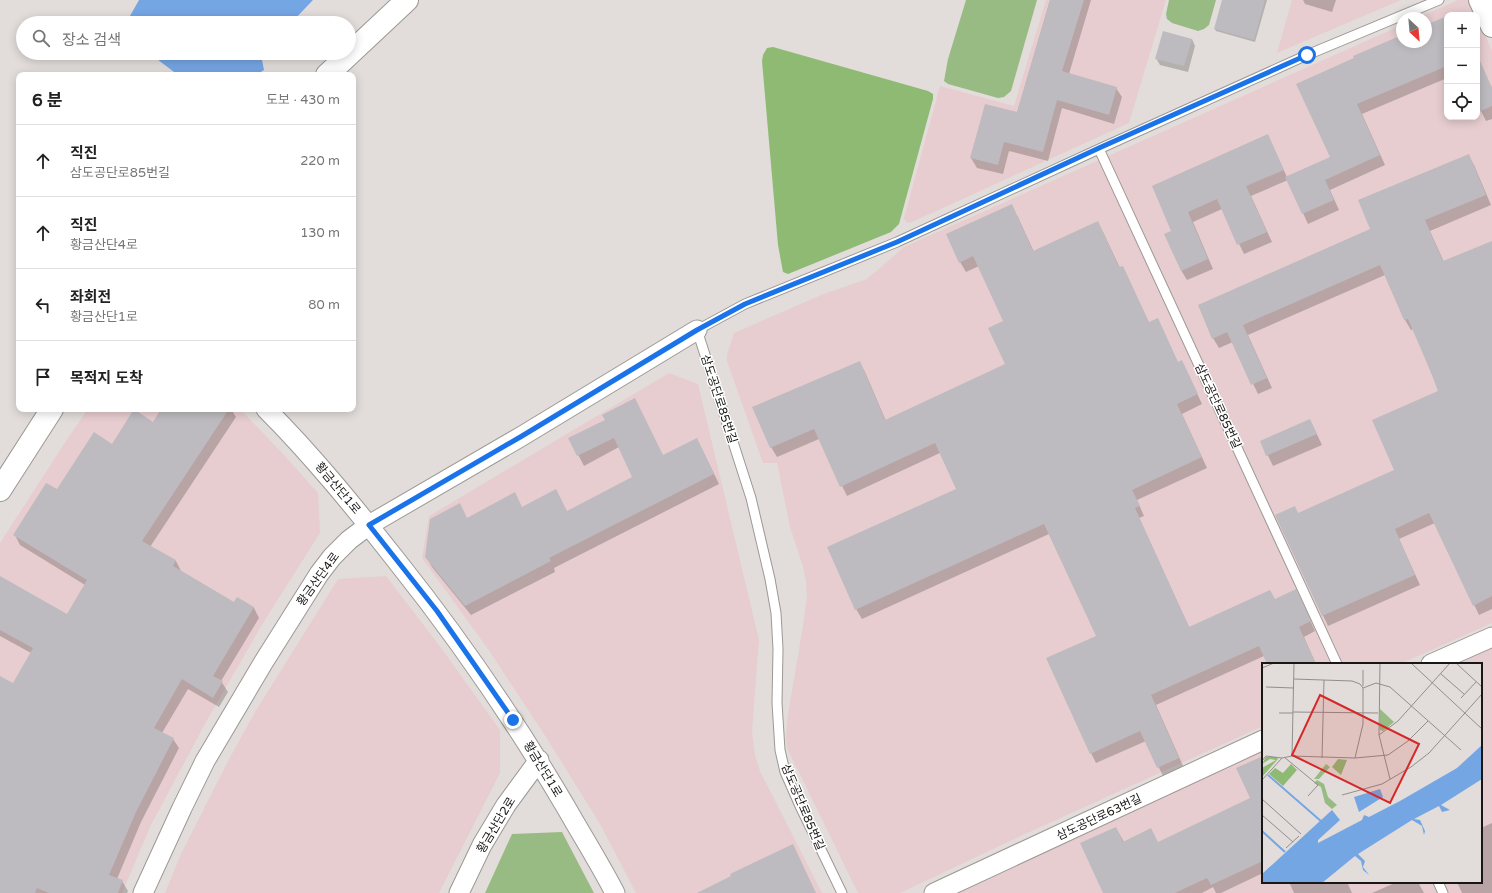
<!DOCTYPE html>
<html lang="ko">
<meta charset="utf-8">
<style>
:root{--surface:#fff;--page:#f6f6f6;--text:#222;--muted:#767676;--line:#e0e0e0}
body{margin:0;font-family:"Varela Round","Noto Sans KR",sans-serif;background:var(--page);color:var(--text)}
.controls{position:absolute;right:12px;top:12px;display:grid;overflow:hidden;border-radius:8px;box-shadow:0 2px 10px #0003}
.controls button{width:36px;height:36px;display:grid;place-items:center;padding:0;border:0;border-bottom:1px solid var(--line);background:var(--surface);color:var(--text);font:20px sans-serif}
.compass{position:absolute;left:1396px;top:12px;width:36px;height:36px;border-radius:50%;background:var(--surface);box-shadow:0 2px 10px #0003;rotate:154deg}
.stop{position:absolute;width:12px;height:12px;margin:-9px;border:3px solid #1a73e8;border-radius:50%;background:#fff}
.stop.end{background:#1a73e8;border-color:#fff;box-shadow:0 1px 4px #0008}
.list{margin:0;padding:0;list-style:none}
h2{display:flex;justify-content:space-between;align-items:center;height:52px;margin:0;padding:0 16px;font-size:17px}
h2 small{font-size:13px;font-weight:400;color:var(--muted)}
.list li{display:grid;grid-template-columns:26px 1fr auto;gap:12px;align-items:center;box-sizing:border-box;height:72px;padding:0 16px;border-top:1px solid var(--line)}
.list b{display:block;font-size:15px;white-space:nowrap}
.list p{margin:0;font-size:13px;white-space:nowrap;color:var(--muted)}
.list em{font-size:13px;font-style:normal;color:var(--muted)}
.icon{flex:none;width:22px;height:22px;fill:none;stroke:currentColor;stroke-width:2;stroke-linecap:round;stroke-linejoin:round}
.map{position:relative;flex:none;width:1492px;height:893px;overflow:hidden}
.search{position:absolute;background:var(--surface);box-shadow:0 2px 10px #0003;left:16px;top:16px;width:340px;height:44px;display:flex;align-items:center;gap:10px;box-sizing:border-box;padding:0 14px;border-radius:22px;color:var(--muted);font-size:15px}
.panel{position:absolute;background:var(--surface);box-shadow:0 2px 10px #0003;left:16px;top:72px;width:340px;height:340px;border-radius:8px}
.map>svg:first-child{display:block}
.industrial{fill:#e7cdcf}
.green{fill:#98bb83}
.forest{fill:#8fba74}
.water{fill:#75a6e4}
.shadow{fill:#0003}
.building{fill:#bdbbbf}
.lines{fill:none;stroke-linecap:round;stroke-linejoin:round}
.lane-casing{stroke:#9c9895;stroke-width:11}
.street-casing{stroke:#9c9895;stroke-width:21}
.secondary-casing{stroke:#9c9895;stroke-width:24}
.lane{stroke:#fff;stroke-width:9}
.street{stroke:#fff;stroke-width:19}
.secondary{stroke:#fff;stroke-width:22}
.route{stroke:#1a73e8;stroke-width:5}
.labels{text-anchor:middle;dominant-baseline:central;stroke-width:3;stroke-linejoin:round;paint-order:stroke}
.street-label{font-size:12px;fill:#181716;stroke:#fff}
.inset-river{fill:none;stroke:#75a6e4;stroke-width:2}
.inset-road{fill:none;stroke:#918e8c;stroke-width:1}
.view{fill:#d62828;fill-opacity:0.15;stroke:#d62828;stroke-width:2}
.inset-edge{fill:none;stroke:#181716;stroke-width:2}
</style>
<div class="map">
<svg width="1492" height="893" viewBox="0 0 1492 893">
<rect width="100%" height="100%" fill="#e2ddda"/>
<!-- industrial -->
<path class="industrial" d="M1046,0H1166L1129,123L910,223L906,222L904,218L940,86L1014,106Z
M1292,0H1401L1277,53Z
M1458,0H1469L1476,15H1447V117H1477V17L1492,51V623L1400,664H1263V726L1023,835L900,893H858L787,748L786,738L788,714L802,632L807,597L806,582L803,567L790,527L777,463H763L727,361V355L734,333L821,295L867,279L904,247L1402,25V42H1426V18H1417Z
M669,373L698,384L759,640L752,731L755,755L760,771L822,893H636L600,824L544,734L488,649L422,558L429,516Z
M88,409H240L285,456L318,493L320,533L263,623L206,722L151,825L122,893H0V543L64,444Z
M386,576L442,649L500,730V773L439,893H165L181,854L227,763L255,712L338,579Z
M1492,648V893H950L1263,751V882H1481V664H1457Z"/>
<!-- green -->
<path class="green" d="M966,0H1037L1011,91L1004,97L998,98L948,84L944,81L948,59Z
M1169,0H1216L1209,25L1204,29L1198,31L1172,23L1167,19L1166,14Z
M562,832L594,893H485L512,834Z"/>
<!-- forest -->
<path class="forest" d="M773,47L928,91L933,94V99L899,224L891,232L788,274L783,272L778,245L762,61L763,55L767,48Z"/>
<!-- water -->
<path class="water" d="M139,0H313L291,23H126Z
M149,53H263L261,55L264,70C255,76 251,75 241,72L237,75H178Z"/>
<!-- shadow -->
<path class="shadow" d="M1050,0H1091L1069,74L1116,88L1122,97L1114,124L1062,108L1048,161L1009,151L1003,174L977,168L971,158L1017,113Z
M1223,0H1267L1255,42L1216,31L1215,29Z
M1303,0H1336L1332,12L1305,4Z
M1447,22V78L1362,114L1385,165L1330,190L1339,210L1308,224L1288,180L1251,196L1272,242L1244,254L1222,209L1193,222L1213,269L1187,280L1181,270L1173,231L1153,186L1267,135L1287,177L1331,158L1298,84L1402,36V42H1426V26Z
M1192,39L1195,46L1188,72L1160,65L1156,58Z
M1488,80L1492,88V119L1486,121L1477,103V85Z
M1468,155L1474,165L1491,205L1430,231L1444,262L1492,242V609L1479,615L1435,523L1399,539L1420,585L1328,626L1276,516L1298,514L1396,470L1439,392L1414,329L1411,330L1405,320L1385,275L1248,335L1272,388L1258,394L1233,342L1219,348L1213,338L1371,229Z
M1017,215L1034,252L1103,232L1120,268L1149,323L1157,319L1178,363L1187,372L1202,404L1182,414L1207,468L1137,500L1144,516L1139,518L1189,627L1275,600H1301L1315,631L1304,637L1316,664H1268L1264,656L1156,705L1184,768L1164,778L1146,741L1096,763L1091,753L1097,636L1049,534L862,619L856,609L957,489L940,453L847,496L819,439L777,457L771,447L860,363L865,372L886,421L1006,365L1004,321L979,266L966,272L960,262Z
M162,409H231L236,417L150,547L176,561L181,571L234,603L237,598L254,608L259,618L221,681L228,692L219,707L188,689L162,733L173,739L179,748L141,822L117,879L122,881L128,891L127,893H0V678L14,685L31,653L0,636V578L67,615L85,585L20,545L15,535L57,491L112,445L153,423Z
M606,420L663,456L702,449L719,484L554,568L555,572L471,615L432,567L426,556L467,519L522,508L567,512L634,477L619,447L584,466L570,439Z
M1310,420L1322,445L1273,466L1261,441Z
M1263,757V873L1221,893H1216L1213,887L1202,893H1104L1116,828L1124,842L1158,843L1251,799Z
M1492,823V893H1462L1457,882H1481V828Z
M1289,882H1347L1352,893H1294Z
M1397,882H1418L1424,893H1372Z"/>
<!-- building -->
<path class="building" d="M1050,0H1084L1062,71L1117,87L1109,115L1057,100L1043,152L1004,142L998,165L970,158L985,104L1017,112Z
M1222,0H1265L1254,40L1214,29Z
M1447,16V66L1357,104L1380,155L1325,180L1334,200L1302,214L1285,177L1330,157L1296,84L1354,58L1353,56L1402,35V42H1426V25Z
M1163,31L1192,39L1184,66L1155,59Z
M1477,54L1492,88V106L1477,113Z
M1268,134L1284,170L1246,186L1267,232L1237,245L1217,199L1188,212L1208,259L1181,271L1164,234L1171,231L1152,186Z
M1469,154L1486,195L1425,220L1443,261L1492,241V596L1473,606L1429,513L1395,529L1415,575L1322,616L1275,515L1295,506L1298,513L1394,470L1372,420L1438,391L1432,375L1408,319L1404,320L1380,265L1243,325L1267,378L1251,385L1227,332L1212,339L1198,305L1370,229L1358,200Z
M1012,204L1033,251L1098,221L1119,267L1123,266L1149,322L1158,318L1178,362L1182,360L1198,394L1177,404L1202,457L1132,490L1140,506L1135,508L1189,627L1270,590L1275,599L1296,589L1311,621L1299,627L1316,664H1267L1259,646L1151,695L1179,758L1157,768L1140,731L1090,754L1046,658L1096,636L1044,524L855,610L827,547L956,489L935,443L840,487L814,429L770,448L752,407L860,361L885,420L1005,364L988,328L1003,321L973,256L959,263L946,234Z
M635,398L663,455L697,438L714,474L549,558L551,561L465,606L425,557L430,519L460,503L467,518L515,492L522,507L556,489L567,511L632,477L614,438L577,456L568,438L605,420L602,415Z
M134,409L153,422L161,409H229L142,541L176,560L173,566L234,602L237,597L254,607L213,676L223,681L213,698L182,679L154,728L174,738L136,812L109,875L123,880L118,893H49L37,888L35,893H0V676L13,683L33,648L0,630V576L67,614L87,580L13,535L46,483L57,489L94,432L112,444Z
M1310,419L1317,434L1266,456L1260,441Z
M1263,756V861L1211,885L1207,878L1175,893H1103L1080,843L1116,827L1123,842L1151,828L1158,842L1250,798L1236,768Z
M793,844L816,893H697L731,876L730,874Z"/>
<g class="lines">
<defs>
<path id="lane" d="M1099,149L1337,664
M1438,882L1443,893
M842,893L800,806L785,772L780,750L777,703L778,649L776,613L770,579L751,498L697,330L745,304L897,242L1099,149L1307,55L1439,0"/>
<path id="street" d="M266,409C313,456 355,508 396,560C459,639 516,722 567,809C583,837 600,864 615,893
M1431,664L1492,637
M143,893L182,808L205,761L263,663L319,574L332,557L349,540L369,525L522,436L697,330
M459,893L482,845L506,805L539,760
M934,893L1263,740"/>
<path id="secondary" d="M1480,0L1492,26
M327,75L407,0
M0,490L52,409"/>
</defs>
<!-- lane casing -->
<use href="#lane" class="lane-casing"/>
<!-- street casing -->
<use href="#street" class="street-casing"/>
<!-- secondary casing -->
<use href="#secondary" class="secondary-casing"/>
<!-- lane -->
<use href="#lane" class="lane"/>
<!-- street -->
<use href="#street" class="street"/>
<!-- secondary -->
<use href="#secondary" class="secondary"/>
</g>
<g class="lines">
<!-- route -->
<path class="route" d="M513,720L437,611L369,525L522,436L697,330L745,304L897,242L1099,148L1307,55"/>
</g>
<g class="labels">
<!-- street labels -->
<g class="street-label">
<text transform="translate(719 399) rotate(72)">삼도공단로85번길</text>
<text transform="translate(1218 406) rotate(65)">삼도공단로85번길</text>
<text transform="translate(338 488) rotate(50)">황금산단1로</text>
<text transform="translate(318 579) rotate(-54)">황금산단4로</text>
<text transform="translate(543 769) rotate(59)">황금산단1로</text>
<text transform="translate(803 807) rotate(67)">삼도공단로85번길</text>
<text transform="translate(1099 817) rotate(-25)">삼도공단로63번길</text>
<text transform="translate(496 825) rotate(-59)">황금산단2로</text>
</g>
</g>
<!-- overview -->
<g transform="translate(1262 663)">
<rect width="220" height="220" fill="#e2ddda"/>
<path d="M118,46L132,59L121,68L118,67ZM64,101L68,104L57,116H52ZM55,117L62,121L66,134L75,142L70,146L63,140L59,124L52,120Z" fill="#98bb83"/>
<path d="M4,94H14L16,96L0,114V105L14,97L8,96L0,101ZM76,96L85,97L79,112L70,104ZM29,101L35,107L21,123L7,111L13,105L21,110Z" fill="#8fba74"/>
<path d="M220,82V116L179,142L188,147L180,149L177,143L152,156L158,157L163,168L162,172L160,163L150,157L96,191L103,198L101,204L107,212L101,207L99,198L93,193L60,220H0V211L70,147L78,157L56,177V180L100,157L102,152L107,154L138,138L195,105ZM118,126L121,134L97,149L92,134Z" fill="#75a6e4"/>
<path class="inset-river" d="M6,112L60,159M0,168L23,189"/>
<path class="inset-road" d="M118,0L117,72L128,116M149,0L220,66M194,0L220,24M0,5L12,0M179,11L202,31M101,23V7M4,24L32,25M101,25L114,20L128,24L199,87M199,35L214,19M31,49L116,50M17,50H31M117,72L136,58L188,0M30,93L93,95L101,61V25L98,21L90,18L32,16M22,94L56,122L46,133M60,95L62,17M93,95L126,92L146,78L166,58M0,98L4,93L20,95M0,117L20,95L30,93L32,0M80,132L120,121L149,104L167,90L220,31M0,136L39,171M0,152L31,179M24,185L37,173"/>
<path class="view" d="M58,32L157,81L128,140L30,92Z"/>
<rect width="220" height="220" class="inset-edge"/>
</g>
</svg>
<div class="controls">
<button>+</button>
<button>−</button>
<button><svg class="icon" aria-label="locate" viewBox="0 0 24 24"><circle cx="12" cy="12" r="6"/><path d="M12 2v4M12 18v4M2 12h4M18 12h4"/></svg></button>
</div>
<svg class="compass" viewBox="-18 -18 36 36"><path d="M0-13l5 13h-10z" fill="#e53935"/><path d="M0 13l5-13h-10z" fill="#767676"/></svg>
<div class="stop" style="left:1307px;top:55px"></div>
<div class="stop end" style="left:513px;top:720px"></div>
<div class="search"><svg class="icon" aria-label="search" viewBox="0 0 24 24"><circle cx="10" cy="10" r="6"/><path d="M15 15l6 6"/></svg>장소 검색</div>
<section class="panel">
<h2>6 분<small>도보 · 430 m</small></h2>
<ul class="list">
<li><svg class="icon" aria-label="ahead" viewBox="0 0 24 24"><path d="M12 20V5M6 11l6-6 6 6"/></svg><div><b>직진</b><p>삼도공단로85번길</p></div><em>220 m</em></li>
<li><svg class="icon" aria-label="ahead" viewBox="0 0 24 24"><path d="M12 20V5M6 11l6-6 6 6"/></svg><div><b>직진</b><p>황금산단4로</p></div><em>130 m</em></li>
<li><svg class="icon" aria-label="left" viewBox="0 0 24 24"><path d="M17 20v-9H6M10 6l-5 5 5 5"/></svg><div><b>좌회전</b><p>황금산단1로</p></div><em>80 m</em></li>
<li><svg class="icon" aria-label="arrive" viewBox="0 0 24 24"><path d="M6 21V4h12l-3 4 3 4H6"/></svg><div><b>목적지 도착</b></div></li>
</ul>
</section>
</div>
